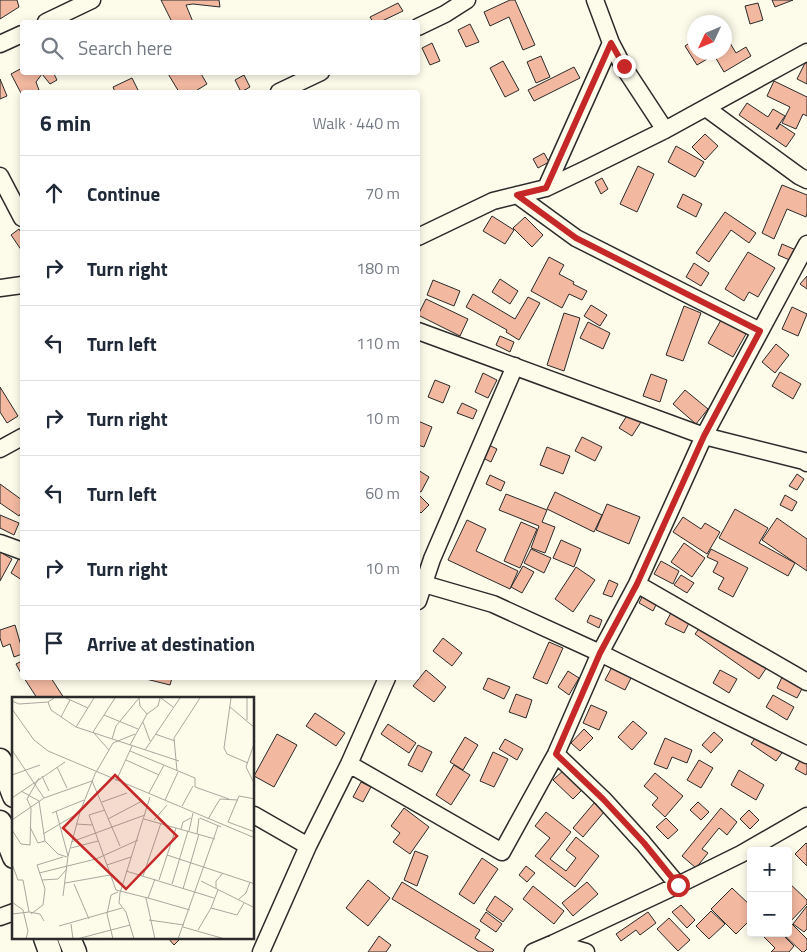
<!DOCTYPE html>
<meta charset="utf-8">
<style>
:root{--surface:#fff;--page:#f6f6f7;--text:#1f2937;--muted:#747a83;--line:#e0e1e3}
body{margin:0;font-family:"Titillium Web",sans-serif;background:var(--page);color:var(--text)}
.controls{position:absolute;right:15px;bottom:15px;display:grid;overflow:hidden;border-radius:5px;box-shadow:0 2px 8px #0003}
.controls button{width:45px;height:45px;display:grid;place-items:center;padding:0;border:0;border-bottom:1px solid var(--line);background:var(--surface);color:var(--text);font:25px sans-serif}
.compass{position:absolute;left:687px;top:15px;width:45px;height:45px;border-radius:50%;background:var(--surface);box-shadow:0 2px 8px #0003;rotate:226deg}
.stop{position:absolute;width:15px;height:15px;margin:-11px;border:4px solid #c62828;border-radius:50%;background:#fff}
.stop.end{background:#c62828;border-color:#fff;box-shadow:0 1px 5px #0008}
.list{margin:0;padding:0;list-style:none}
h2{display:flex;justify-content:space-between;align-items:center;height:65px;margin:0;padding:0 20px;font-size:21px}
h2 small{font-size:16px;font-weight:400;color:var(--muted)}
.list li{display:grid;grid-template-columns:32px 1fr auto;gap:15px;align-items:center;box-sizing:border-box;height:75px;padding:0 20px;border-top:1px solid var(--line)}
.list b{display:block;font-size:19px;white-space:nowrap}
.list em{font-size:16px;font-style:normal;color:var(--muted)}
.icon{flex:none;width:28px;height:28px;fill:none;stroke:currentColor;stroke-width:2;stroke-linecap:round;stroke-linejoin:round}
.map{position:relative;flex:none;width:807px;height:952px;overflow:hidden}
.search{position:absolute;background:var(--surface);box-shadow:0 2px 8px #0003;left:20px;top:20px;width:400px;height:55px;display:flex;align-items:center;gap:12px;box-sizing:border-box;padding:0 18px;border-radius:5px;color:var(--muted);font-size:19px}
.panel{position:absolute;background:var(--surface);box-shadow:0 2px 8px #0003;left:20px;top:90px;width:400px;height:590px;border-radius:5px}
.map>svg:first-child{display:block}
.building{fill:#f2b8a0;stroke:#2b2b2b}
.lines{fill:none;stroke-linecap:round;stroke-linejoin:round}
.minor-casing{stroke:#2b2b2b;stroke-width:19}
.secondary-casing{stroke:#2b2b2b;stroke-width:25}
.minor{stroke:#fdfbea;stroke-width:16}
.secondary{stroke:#fdfbea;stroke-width:22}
.route{stroke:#c62828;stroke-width:6}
.inset-road{fill:none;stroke:#a9a89e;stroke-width:1}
.view{fill:#c62828;fill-opacity:0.15;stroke:#c62828;stroke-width:2.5}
.inset-edge{fill:none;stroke:#2b2b2b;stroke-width:2.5}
</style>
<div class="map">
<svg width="807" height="952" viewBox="0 0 807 952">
<rect width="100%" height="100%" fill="#fdfbea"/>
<!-- building -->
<path class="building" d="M0,0H17L19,7L0,19Z
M161,0H219L220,7L193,4L186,5L193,22H172Z
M510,0H515L535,45L523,50L509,17L490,26L484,12Z
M772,0H793L775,7Z
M398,3L403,11L380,22H373L370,17Z
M758,3L763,20L750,24L745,6Z
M470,24L479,42L466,47L458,30Z
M724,33L736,53L746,47L751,56L724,72L714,55L697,65L685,46L694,40V52H724Z
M432,43L440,61L430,65L422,48Z
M541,56L550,77L536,83L527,62Z
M503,61L519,90L505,97L490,68Z
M805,63L807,64V84L797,79Z
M574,67L580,78L534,101L528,90Z
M22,68V72H53L57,80L50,84L42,74L36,82L39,90L35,92H22V95L11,74Z
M167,72H200L207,84L194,92H179Z
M244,75L250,87L241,92L235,80Z
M132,78L139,92H115L113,87Z
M0,79L7,96L0,99Z
M774,81L807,97V116L803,114L796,129L782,123L790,107L767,96Z
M747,103L768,117L773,109L785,116L776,129H777L780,124L795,134L786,147L739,115Z
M705,134L718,146L705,160L692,147Z
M676,146L704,162L695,177L668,162Z
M544,153L549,162L538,168L533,159Z
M638,166L654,174L637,212L620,204Z
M602,178L608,189L601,194L595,182Z
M782,185L807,195V213L806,217L787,209L774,239L762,233Z
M683,194L702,204L696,217L677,207Z
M725,212L756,233L749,243L731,230L709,262L696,253Z
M492,216L514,230L505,244L483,231Z
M525,217L543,235L532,247L513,228Z
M19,229L22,234V251L11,235Z
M782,244L796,250L792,261L778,255Z
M748,252L775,268L758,297L749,292L744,301L725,289Z
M549,257L564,265L559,274L574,282L573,284L587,291L582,300L569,294L562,308L531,291Z
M694,263L709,273L701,286L686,277Z
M807,276V289L800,284Z
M500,279L518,291L510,304L492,292Z
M433,280L460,291L454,306L427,295Z
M473,294L515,319L528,297L540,303L519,340L506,332L507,330L466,307Z
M426,299L468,319L460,336L418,315Z
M591,305L607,315L600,326L584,316Z
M684,306L701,313L683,361L666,355Z
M792,307L807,314L798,336L782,329Z
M564,313L580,318L564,371L547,365Z
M721,320L746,334L733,357L708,343Z
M588,322L610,333L603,349L580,338Z
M500,336L514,342L510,352L496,345Z
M776,344L789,355L775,373L762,362Z
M780,372L801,384L793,399L772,386Z
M483,373L497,380L488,398L475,392Z
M651,374L667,380L660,402L643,396Z
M435,380L450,386L443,403L428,397Z
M0,387L18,416L7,423L0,412Z
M685,390L708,409L696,424L673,404Z
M462,403L477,410L473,419L457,413Z
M628,414L641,422L632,436L619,428Z
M418,421L432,427L424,447L418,445Z
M582,437L602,447L595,461L575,451Z
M489,445L497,449L491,462L483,458Z
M547,447L570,456L563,474L540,465Z
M418,470L429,477L421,492L418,490Z
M797,474L804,479L797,490L789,486Z
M490,475L505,482L501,491L486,484Z
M0,484L22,500V511L19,516L0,503Z
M555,492L602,515L594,532L547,509Z
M418,494L429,505L421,513L418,510Z
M506,494L547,510L542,522L555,527L545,553L531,548L539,526L499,510Z
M785,495L797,502L792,511L780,505Z
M607,504L640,517L629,544L596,530Z
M735,509L768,528L759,543L795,563L788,576L719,538Z
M0,515L19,523L14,535L0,528Z
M683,517L701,529L705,523L720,532L707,554L673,532Z
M777,518L807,539V571L762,540Z
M467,520L486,529L476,551L518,571L510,589L448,560Z
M521,522L537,529L520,568L504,561Z
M561,540L581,549L574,567L553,558Z
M684,543L705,558L692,577L671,562Z
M531,549L551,558L544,573L524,563Z
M711,549L748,568L733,597L718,589L724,578L713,572L718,562L707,557Z
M0,552L12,559L0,581Z
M19,558L22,559V580L11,573Z
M661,561L679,571L673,584L654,574Z
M523,566L534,572L522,593L511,587Z
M576,567L595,580L573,612L555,599Z
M681,575L694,583L687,593L674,585Z
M609,580L618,584L612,597L603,594Z
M644,593L658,601L653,611L639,603Z
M673,609L691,619L684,633L665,624Z
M590,615L602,620L599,628L587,622Z
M704,622L767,667L759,679L695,634Z
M15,625L22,649V654L14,657L10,644L3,647L0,638V630Z
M443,638L462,653L452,666L433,651Z
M549,642L563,648L547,684L533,678Z
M22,661V675L16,664Z
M612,667L631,678L625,690L605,680Z
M426,670L446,687L434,702L413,686Z
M720,670L737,679L729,693L713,683Z
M568,671L579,678L569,695L558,687Z
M783,675L804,685L797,698L777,688Z
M24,678H51L64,698H37Z
M142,678H172L170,685Z
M488,678L510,687L504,699L483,689Z
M516,694L532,700L526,718L509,712Z
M773,695L794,707L787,720L766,707Z
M591,705L607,712L599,730L583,723Z
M315,713L345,733L336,746L306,726Z
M633,721L647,733L632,750L618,737Z
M388,724L416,743L409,753L381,734Z
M584,729L593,738L580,751L571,743Z
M714,732L723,740L711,753L702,745Z
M759,732L784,750L776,761L751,744Z
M277,734L297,745L274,787L254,776Z
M465,737L478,745L463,770L450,762Z
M665,738L692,750L687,763L672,757L667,769L654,764Z
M505,739L523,749L517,760L499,749Z
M418,745L432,752L422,772L408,765Z
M493,752L508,759L494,787L480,781Z
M801,759L807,763V773L806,775L795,769Z
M699,760L713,768L701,788L687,780Z
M454,765L470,775L451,805L436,795Z
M566,768L585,787L573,799L553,780Z
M739,770L764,785L756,800L731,785Z
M655,773L683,796L665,817L652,805L658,798L644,786Z
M361,782L371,787L363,802L353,797Z
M698,802L709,812L701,820L690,810Z
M594,803L604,812L583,837L573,828Z
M404,808L429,827L410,854L393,842L400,833L391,826Z
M721,808L737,822L727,835L719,828L702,849L708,853L696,868L682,856Z
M749,810L759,820L750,829L740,819Z
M546,812L571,832L550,859L566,871L576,858L566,850L576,837L599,856L575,887L535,856L550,838L535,826Z
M666,818L678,830L668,839L656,827Z
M806,843L807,844V866L795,854Z
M415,851L428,856L417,886L404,880Z
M482,858L498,869L474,904L459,894Z
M526,866L535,873L527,882L519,875Z
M368,880L390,898L368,926L346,908Z
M402,882L480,930L475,938L494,950L492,952H479L392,899Z
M587,882L598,894L573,916L562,903Z
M788,882L807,900V904L789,923Z
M533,886L564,911L554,924L523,899Z
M732,888L751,906V919L736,934L711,909Z
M495,896L513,909L503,922L486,910Z
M681,905L695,920L687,928L672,912Z
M807,906V929L804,932L793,924Z
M711,911L725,924L709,939L696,926Z
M486,912L502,924L496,932L480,921Z
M648,912L656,923L640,935L636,930L621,941L616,934Z
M669,918L690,940L678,951L657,929Z
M792,924L807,939V949L804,952H802L783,934L788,933V928Z
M760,933H781L794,946L789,952H771L775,948Z
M379,936L391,945L386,952H368Z
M168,938H181L174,945Z"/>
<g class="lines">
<defs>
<path id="minor" d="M595,0L611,43L623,66L665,130
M46,22L92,0
M418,27L445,14L467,0
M0,44L22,34
M279,92L321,72
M706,108L799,176L807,180
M0,176L22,218
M546,188L611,43
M517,195L576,238L760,331
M418,237L493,201L546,188L586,169L665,130L807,52
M0,288L22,285
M418,331L704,436L804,461L807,463
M0,449L22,437
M0,543L22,551
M418,580L424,584L493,604L600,653L807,755
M637,584L807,682
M418,601L432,559L515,366
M556,754L603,799L643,843L678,885
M349,764L502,852L556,754L600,653L637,584L704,436L807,244
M254,815L308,846
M0,917L14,912
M554,943L678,885L741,854L807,816
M261,952L308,846L349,764L387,678
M533,952L554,943L586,952"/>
<path id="secondary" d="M0,760L14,796
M0,822L14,857
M45,938L50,952
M69,938L75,952"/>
</defs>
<!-- minor casing -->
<use href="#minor" class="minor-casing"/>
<!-- secondary casing -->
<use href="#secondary" class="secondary-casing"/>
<!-- minor -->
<use href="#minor" class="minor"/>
<!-- secondary -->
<use href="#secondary" class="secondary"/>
</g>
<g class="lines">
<!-- route -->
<path class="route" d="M624,66L611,43L546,188L517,195L576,238L760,331L704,436L637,584L600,653L556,754L603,799L644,843L678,885"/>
</g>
<!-- overview -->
<g transform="translate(12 697)">
<rect width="242" height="242" fill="#fdfbea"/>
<path class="inset-road" d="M54,1L76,11M127,1L128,9L135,17M149,1L161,10M219,1L212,51L215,57L236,66M0,4L7,7L36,5L42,1M36,5L39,13L64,30L167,64M218,10L243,31M0,12L22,43L36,54L243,141M92,18L126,32M49,20L58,3M235,23V1M131,25L138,44M64,30L82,1M143,37L163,44M100,42L104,29L127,1M243,44L234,70L243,88M118,48L135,17L146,9L148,1M0,53L32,101M97,53L81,35L103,1M133,53L168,1M118,54L183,81V90L217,102M114,63L147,78M45,70L55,91M165,74L162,41L188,1M0,78L28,68M30,79L37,94M104,84L120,49M9,94L27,104L33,144L46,157L55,160M137,96L152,68M0,101L53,65M208,102L226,103M243,102L227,99L216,125L243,135M153,103L166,75M90,105L115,96M170,109L181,89M93,113L77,118L104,193L136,201L143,182M44,114L56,159M40,116L72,103M188,121L209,130M96,122L130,104M132,122L203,142M196,122L208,102M0,123L32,101L80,84L108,149M142,123L155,108M64,127L80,128M18,130L26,146L33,144M169,132L171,125L179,121M0,133L9,147L18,148L19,111L15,102L27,81M177,134L181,116M31,137L68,115L83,77L101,46L123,37M185,137L187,121M59,145L133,118M59,151L86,144M155,158L243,187M0,167L6,183H11L17,215L28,217L32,224M95,168L119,160M114,174L202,201M27,176L84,162L126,143M131,179L149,126M30,183L46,182L54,173M147,183L164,131M189,184L243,211M53,186L98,178M62,187L77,222M160,187L176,134M204,191V184L211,176M171,192L187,137M206,193L199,211L225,218L232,206M51,199L56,159L68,115M134,201L143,242M136,201L178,213M227,202L234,196L238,185M0,205L11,213L16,234L14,242M0,217L17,215M19,217L31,208L33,192L25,168L51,160M137,223L172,228M59,227L61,242M47,229L110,211M171,230L213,242M186,233L199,211M65,242L118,228M101,242L95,217L99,198L106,195M122,242L114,215L107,206L108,196L138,100M166,242L206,129"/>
<path class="view" d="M103,78L165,139L114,192L51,131Z"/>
<rect width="242" height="242" class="inset-edge"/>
</g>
</svg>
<div class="controls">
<button>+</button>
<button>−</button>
</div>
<svg class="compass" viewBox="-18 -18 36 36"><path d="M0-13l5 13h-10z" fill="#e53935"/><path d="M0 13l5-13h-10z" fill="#747a83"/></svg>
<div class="stop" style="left:678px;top:885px"></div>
<div class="stop end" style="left:624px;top:66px"></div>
<div class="search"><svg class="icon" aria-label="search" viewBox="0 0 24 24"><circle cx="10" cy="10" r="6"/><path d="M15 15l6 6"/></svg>Search here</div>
<section class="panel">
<h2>6 min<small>Walk · 440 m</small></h2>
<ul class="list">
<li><svg class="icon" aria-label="ahead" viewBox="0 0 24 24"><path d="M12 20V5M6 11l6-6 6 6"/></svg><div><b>Continue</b></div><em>70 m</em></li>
<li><svg class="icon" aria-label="right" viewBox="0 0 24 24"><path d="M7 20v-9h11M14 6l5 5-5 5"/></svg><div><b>Turn right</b></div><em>180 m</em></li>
<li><svg class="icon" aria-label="left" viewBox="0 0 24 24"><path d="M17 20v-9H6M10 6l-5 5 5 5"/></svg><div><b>Turn left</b></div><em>110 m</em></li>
<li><svg class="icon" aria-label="right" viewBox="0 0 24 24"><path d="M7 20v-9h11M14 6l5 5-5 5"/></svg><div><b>Turn right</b></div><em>10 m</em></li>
<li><svg class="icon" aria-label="left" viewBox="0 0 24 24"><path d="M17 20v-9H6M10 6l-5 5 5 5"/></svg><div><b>Turn left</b></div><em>60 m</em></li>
<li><svg class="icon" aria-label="right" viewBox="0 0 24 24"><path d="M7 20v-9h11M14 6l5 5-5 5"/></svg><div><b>Turn right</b></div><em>10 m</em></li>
<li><svg class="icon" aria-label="arrive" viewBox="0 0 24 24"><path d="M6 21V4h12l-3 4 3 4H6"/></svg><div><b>Arrive at destination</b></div></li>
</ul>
</section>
</div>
